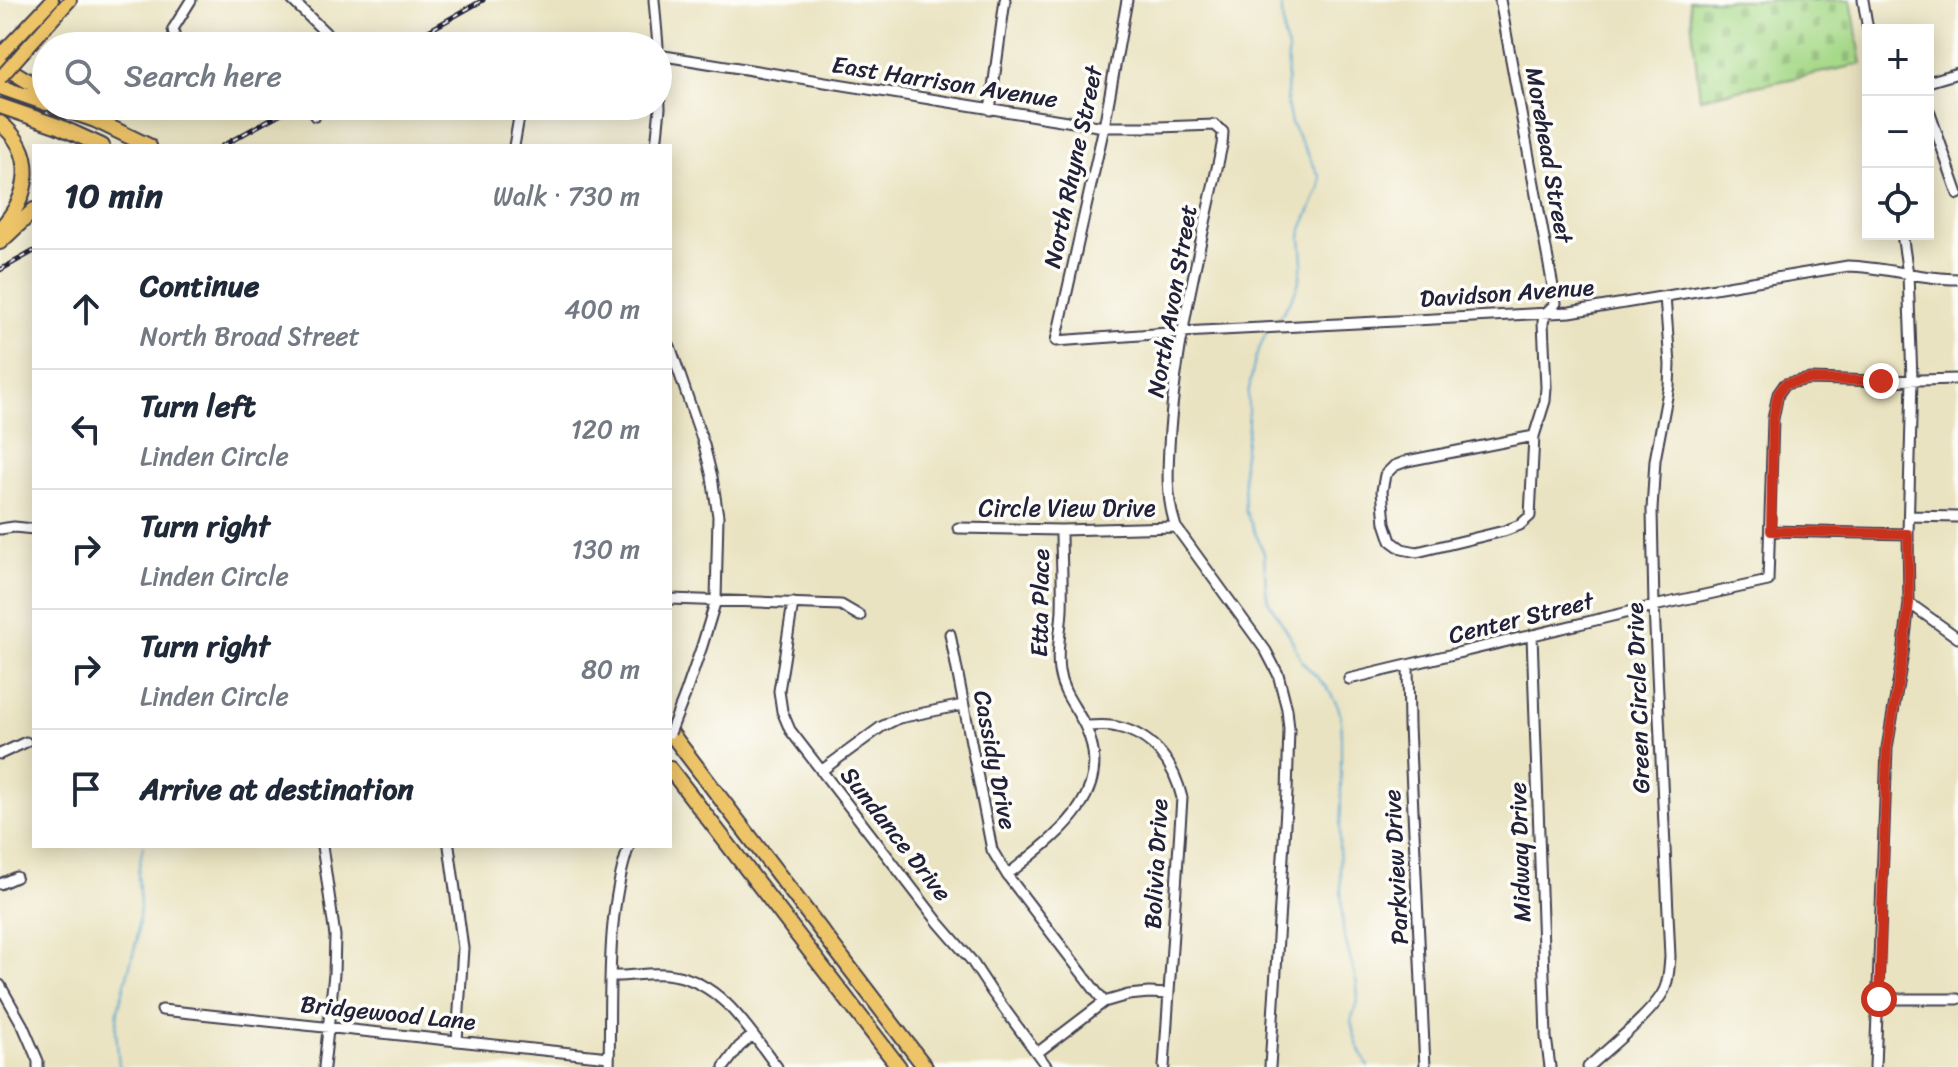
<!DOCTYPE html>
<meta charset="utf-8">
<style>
:root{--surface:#fff;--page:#f2f2f3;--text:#1f2937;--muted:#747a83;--line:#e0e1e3}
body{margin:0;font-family:Sriracha,sans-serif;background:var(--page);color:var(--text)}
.controls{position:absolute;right:24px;top:24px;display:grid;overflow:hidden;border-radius:0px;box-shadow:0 4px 20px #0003}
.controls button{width:72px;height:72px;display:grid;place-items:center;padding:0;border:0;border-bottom:2px solid var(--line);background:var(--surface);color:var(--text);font:40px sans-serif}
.stop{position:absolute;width:24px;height:24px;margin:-18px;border:6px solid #c8321e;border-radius:50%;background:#fff}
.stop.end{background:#c8321e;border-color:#fff;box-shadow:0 2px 8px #0008}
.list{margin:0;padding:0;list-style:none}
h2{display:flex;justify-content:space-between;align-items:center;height:104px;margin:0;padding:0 32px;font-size:34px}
h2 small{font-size:26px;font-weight:400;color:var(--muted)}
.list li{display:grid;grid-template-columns:52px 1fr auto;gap:24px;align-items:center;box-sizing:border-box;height:120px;padding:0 32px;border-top:2px solid var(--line)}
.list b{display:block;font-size:30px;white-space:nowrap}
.list p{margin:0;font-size:26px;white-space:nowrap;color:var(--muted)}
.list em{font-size:26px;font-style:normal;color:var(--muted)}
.icon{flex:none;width:44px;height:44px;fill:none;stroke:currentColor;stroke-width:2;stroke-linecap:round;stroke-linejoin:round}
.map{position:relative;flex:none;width:1958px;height:1067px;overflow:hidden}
.search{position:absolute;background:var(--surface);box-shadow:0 4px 20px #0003;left:32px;top:32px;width:640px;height:88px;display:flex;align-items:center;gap:20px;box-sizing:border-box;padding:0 28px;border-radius:44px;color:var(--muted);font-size:30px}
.panel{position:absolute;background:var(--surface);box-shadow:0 4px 20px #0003;left:32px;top:144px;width:640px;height:704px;border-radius:0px}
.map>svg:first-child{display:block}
.cemetery{fill:url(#cemetery-stones);stroke:#647e62;stroke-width:2}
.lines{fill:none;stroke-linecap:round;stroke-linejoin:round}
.stream{stroke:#53a5ce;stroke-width:2}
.minor-casing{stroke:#403f4f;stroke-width:13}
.major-casing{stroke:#403f4f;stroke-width:16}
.highway-casing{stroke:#403f4f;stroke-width:18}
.minor{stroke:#fff;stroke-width:9}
.major{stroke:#eec469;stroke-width:12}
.highway{stroke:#eec469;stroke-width:14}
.rail-casing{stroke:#22223b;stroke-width:5}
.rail{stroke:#fdfcf7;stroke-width:2;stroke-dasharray:6;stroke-linecap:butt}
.minor-bridge-casing{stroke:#403f4f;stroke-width:13;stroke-linecap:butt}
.major-bridge-casing{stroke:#403f4f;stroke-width:16;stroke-linecap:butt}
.minor-bridge{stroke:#fff;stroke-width:9}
.major-bridge{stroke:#eec469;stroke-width:12}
.route{stroke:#c8321e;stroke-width:10}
.labels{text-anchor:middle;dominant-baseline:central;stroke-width:7;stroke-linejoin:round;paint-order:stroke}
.street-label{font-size:24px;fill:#22223b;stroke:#fdfcf7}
</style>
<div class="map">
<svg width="1958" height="1067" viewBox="0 0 1958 1067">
<defs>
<pattern id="cemetery-stones" width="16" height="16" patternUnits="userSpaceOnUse" patternTransform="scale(2)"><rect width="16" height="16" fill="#a6d988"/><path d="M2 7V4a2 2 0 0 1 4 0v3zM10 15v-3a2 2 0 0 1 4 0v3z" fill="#8fba76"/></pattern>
</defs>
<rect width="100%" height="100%" fill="#fdfcf7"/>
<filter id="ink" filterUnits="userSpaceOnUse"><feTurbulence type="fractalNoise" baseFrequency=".0125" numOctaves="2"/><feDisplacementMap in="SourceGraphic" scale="16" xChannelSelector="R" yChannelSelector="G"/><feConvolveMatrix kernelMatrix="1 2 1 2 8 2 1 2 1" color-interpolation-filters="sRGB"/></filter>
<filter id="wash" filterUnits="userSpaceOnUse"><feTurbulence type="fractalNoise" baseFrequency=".006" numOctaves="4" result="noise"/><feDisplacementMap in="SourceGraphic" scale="32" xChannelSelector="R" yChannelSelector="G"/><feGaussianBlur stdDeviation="1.8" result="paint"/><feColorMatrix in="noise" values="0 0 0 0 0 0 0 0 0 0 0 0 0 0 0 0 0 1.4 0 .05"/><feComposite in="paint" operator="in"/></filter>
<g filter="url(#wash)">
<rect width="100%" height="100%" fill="#eae3c1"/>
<!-- cemetery -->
<path class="cemetery" d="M1689,0H1851L1862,64L1700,98Z"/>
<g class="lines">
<!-- stream -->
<path class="stream" d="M1276,321C1285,310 1295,295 1299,281C1301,274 1300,268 1303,262L1301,238L1302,229L1320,188V177L1291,123L1287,104L1288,49L1284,37L1281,0
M1266,333L1255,359L1248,394V426L1243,461L1245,510L1264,553L1266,590L1268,601L1289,634L1302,662L1326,686L1338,706L1341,717V808L1339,848L1343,931L1357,984L1358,998L1351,1021L1356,1041L1368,1067
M119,1067L116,1030L118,1010L137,939L140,907L138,873L143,846"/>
</g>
</g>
<g filter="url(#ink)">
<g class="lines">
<defs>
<path id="minor" d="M292,0L336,43L337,46
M654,0L658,46
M1127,0L1104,127L1056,341L1182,332L1570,312L1848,266C1885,267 1921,279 1958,279
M1500,0L1556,303L1546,313L1543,322L1546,387L1545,401L1534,436
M1863,0L1868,30
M179,46L175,39L173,29L191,0
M658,55L1104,127H1159L1215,125L1223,132L1222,145C1202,240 1177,334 1170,430C1168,464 1165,495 1176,527L1266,651L1278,674L1287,709L1289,729L1287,792L1270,1067
M1928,82L1958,73
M1928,108L1958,194
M990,110L1005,0
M315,116L319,106
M514,146L521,106
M656,146L660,108L658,53
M670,346L704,445L712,477L718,516L716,600L702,646L685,695
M1534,436L1530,516L1520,525L1504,531L1417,552L1402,549L1391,541L1385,523L1382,491L1385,475L1394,466L1407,461Z
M1909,516L1958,517
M958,528L1061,530L1176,527
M0,529L14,527L34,529
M1771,531L1908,534
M670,599L841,605L860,616
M793,603L779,691L782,711L790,730L939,923L971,960L992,992L1047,1067
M1909,603L1958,638
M950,634L992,850L1007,875L1104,1002
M1532,635L1544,976L1546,1037L1550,1067
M1408,666L1409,726L1425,1067
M1349,679L1654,606L1768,581L1773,419L1778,394L1785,384L1809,379L1881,381L1958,379
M1085,726C1095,726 1107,724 1117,727C1154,735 1174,764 1182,798L1164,1067
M0,754L26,742
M821,771L881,727L899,718L963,705
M322,846L335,936L334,974L324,1067
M449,846L463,948L457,1041
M1007,875C1053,838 1118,795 1085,726C1076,707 1062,693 1059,671C1056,650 1061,631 1062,610C1063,584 1061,557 1061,530
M0,884L16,877
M611,976C631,977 652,971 673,975C722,983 749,1030 777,1067
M0,985L23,1026L38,1061V1067
M1879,999H1958
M162,1010L609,1057
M1037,1053L1104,1002L1128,995L1149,993L1169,994
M609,1067C611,994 605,916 629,846
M724,1067L739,1047L753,1035
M1588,1067C1607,1049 1656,1011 1665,988C1669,978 1669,967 1670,957L1654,606L1652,510L1655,460L1669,386L1670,365L1665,296
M1875,1067L1887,748L1903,654L1909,603L1908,534L1912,379L1908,274L1902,234"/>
<path id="major" d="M23,52L70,0
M0,55L52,0"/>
<path id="highway" d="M0,64L46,92
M0,87L46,103
M0,106L58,126L102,146
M55,106L95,120L149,146
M0,123C38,153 30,197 0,229
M0,242L34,210
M670,732L925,1067
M670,769L899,1067"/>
</defs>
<!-- minor casing -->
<use href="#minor" class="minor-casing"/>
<!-- major casing -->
<use href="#major" class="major-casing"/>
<!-- highway casing -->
<use href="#highway" class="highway-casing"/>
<!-- minor -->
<use href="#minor" class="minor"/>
<!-- major -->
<use href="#major" class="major"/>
<!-- highway -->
<use href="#highway" class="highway"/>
<defs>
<path id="rail" d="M402,46L483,0
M222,146L294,106
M0,270L34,251"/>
</defs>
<!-- rail casing -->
<use href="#rail" class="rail-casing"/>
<!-- rail -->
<use href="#rail" class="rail"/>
<defs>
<path id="minor-bridge" d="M670,733L685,695"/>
<path id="major-bridge" d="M0,78L23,52"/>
</defs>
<!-- minor-bridge casing -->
<use href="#minor-bridge" class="minor-bridge-casing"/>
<!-- major-bridge casing -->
<use href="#major-bridge" class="major-bridge-casing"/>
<!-- minor-bridge -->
<use href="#minor-bridge" class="minor-bridge"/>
<!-- major-bridge -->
<use href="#major-bridge" class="major-bridge"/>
</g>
</g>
<g class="lines" filter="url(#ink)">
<!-- route -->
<path class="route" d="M1879,999L1887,748L1903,654L1909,603L1908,534L1771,531L1773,419L1778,394L1785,384L1809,379L1881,381"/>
</g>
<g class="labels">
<!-- street labels -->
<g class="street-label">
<text transform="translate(945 82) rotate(9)">East Harrison Avenue</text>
<text transform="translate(1549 155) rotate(80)">Morehead Street</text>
<text transform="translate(1073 167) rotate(-78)">North Rhyne Street</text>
<text transform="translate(1507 293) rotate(-4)">Davidson Avenue</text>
<text transform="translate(1172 301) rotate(-80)">North Avon Street</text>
<text x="1067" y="508">Circle View Drive</text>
<text transform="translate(1040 603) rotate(-89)">Etta Place</text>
<text transform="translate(1521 618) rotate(-14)">Center Street</text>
<text transform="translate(1638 698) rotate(-92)">Green Circle Drive</text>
<text transform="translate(995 760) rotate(79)">Cassidy Drive</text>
<text transform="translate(896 834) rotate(52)">Sundance Drive</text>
<text transform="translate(1520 852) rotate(-92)">Midway Drive</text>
<text transform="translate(1156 864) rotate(-87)">Bolivia Drive</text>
<text transform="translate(1396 867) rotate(-93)">Parkview Drive</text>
<text transform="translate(388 1013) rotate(6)">Bridgewood Lane</text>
</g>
</g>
</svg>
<div class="controls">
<button>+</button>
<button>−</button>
<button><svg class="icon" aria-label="locate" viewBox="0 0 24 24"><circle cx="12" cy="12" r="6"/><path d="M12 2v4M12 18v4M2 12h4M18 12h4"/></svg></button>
</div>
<div class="stop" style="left:1879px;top:999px"></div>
<div class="stop end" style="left:1881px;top:381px"></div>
<div class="search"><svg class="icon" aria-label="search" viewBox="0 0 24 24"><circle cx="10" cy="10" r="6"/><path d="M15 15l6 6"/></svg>Search here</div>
<section class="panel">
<h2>10 min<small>Walk · 730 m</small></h2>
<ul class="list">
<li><svg class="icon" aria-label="ahead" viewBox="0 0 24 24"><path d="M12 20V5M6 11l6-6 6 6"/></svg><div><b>Continue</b><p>North Broad Street</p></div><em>400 m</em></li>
<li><svg class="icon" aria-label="left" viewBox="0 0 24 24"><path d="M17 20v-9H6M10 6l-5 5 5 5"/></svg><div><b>Turn left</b><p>Linden Circle</p></div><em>120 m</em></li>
<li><svg class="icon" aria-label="right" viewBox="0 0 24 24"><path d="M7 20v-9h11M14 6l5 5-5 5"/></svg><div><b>Turn right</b><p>Linden Circle</p></div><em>130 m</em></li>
<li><svg class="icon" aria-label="right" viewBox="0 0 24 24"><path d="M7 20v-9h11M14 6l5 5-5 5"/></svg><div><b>Turn right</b><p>Linden Circle</p></div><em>80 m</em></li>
<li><svg class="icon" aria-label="arrive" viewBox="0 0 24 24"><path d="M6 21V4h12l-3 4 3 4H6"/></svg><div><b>Arrive at destination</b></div></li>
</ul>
</section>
</div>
